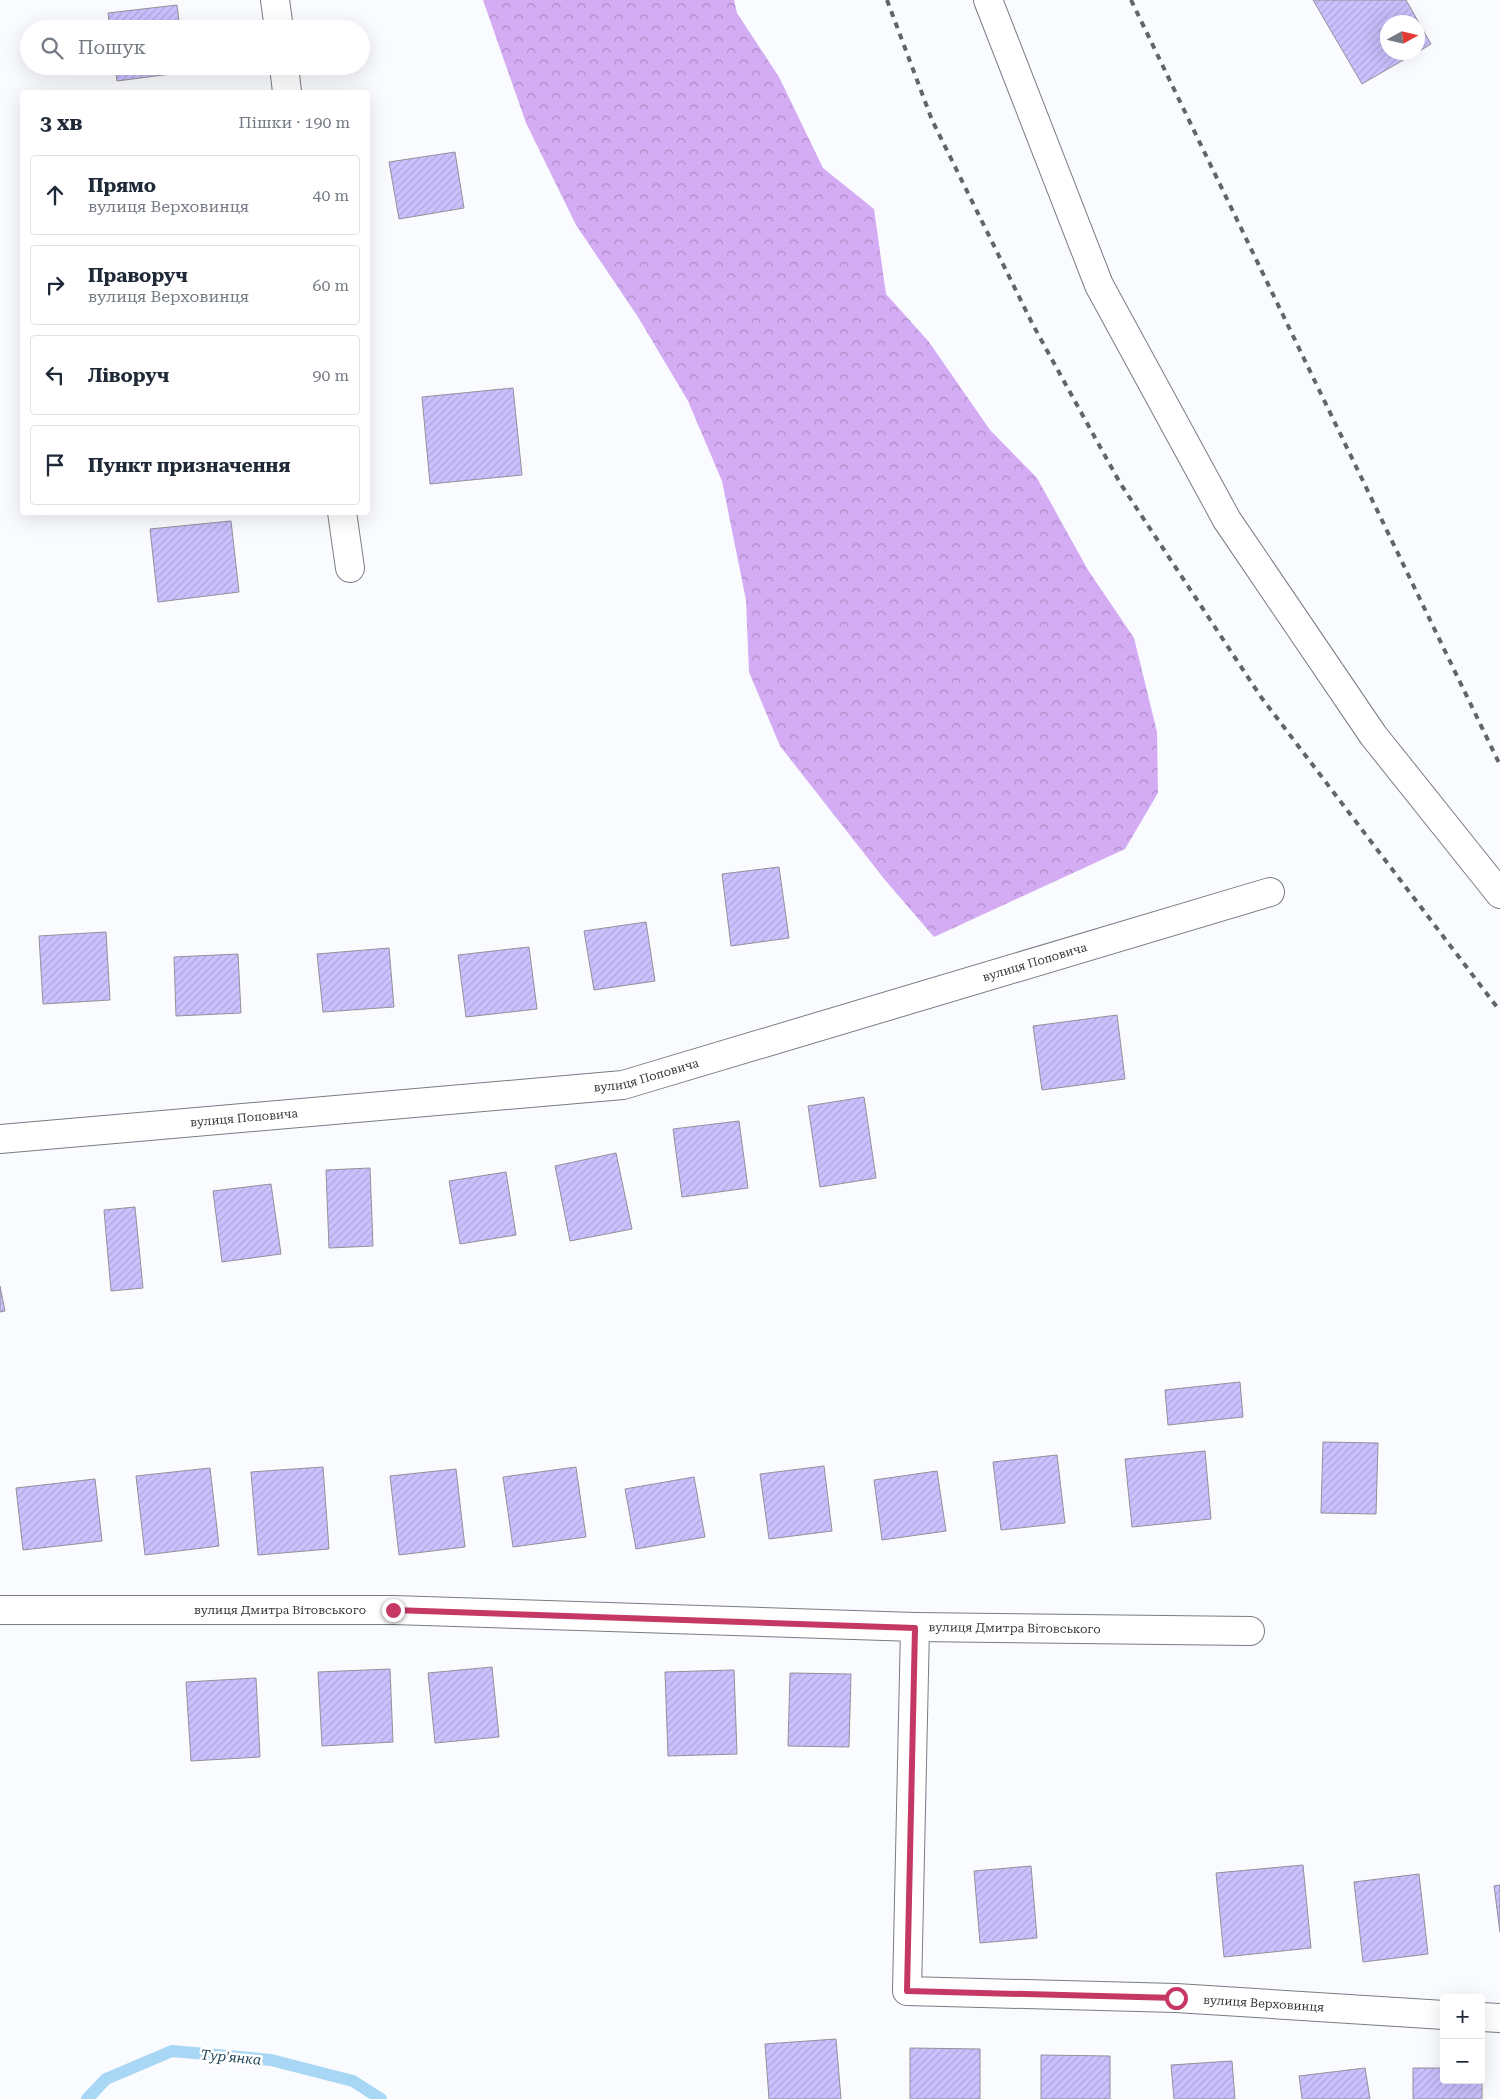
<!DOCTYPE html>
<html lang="uk">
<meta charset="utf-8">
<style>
:root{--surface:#fff;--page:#f2f2f3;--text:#1f2937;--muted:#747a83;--line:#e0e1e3}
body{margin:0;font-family:"Roboto Serif",serif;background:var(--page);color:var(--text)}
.controls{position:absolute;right:15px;bottom:15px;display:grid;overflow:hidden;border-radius:5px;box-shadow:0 5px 20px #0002}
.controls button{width:45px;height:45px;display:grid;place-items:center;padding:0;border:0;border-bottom:1px solid var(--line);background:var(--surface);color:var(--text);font:25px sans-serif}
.compass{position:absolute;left:1380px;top:15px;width:45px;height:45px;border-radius:50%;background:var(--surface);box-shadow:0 5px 20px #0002;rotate:82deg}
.stop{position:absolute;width:15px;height:15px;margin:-11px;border:4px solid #c63864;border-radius:50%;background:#fff}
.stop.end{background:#c63864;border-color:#fff;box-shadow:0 1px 5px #0008}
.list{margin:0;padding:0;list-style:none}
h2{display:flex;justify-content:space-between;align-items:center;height:65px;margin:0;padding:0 20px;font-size:21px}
h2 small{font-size:16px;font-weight:400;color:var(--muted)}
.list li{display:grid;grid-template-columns:32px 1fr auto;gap:15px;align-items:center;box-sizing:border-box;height:80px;margin:0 10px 10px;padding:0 10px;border:1px solid var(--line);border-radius:5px}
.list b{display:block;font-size:19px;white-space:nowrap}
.list p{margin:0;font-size:16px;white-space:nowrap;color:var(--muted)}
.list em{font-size:16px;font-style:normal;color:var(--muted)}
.icon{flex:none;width:28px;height:28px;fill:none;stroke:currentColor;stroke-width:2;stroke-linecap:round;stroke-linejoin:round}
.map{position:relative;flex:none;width:1500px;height:2099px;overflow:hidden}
.search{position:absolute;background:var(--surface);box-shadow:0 5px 20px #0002;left:20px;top:20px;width:350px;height:55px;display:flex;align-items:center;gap:12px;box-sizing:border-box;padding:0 18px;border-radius:28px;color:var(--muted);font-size:19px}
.panel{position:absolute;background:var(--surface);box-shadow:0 5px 20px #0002;left:20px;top:90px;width:350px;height:425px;border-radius:5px}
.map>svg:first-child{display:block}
.forest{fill:url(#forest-crowns)}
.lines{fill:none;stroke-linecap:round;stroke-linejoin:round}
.stream{stroke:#a7d7f4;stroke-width:12}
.building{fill:url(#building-hatch);stroke:#92919a}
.minor-casing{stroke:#797c84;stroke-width:30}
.minor{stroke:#fff;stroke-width:28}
.rail{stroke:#626468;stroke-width:4;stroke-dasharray:6 6;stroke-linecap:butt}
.route{stroke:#c63864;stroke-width:6}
.labels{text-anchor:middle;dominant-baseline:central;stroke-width:5;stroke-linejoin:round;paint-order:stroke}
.street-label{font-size:12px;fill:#36373b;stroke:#fff}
.water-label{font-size:14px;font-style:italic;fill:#1a3f53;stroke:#fff}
</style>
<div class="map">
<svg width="1500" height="2099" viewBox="0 0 1500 2099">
<defs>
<pattern id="forest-crowns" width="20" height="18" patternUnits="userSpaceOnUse" patternTransform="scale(1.25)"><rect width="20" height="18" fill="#d4acf3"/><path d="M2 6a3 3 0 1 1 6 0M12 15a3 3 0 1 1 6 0" fill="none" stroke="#ad8dc6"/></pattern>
<pattern id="building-hatch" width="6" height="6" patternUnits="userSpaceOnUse" patternTransform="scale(1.25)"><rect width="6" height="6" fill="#cac1fe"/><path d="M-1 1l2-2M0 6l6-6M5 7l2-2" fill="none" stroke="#aea6db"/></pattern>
</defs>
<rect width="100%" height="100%" fill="#f9fbff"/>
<!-- forest -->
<path class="forest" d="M483,0H734L737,13L779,77L823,168L874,209L886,294L929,342L990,430L1037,478L1088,570L1134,638L1157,732L1158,793L1125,849L934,937L885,880L780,746L749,672L746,600L722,481L688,401L638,317L576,225L526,123Z"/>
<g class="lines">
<!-- stream -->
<path class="stream" d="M87,2099L106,2079L172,2051L271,2060L353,2081L381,2099"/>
</g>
<!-- building -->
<path class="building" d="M1313,0H1406L1431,44L1418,52V22H1388V52H1417L1362,84Z
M177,5L180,29H110L108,13Z
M115,66H185L186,72L117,81Z
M455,152L464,208L399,219L389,162Z
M513,388L522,475L430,484L422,397Z
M231,521L239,592L158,602L150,529Z
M779,867L789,938L731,946L722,874Z
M646,922L655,981L594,990L584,931Z
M106,932L110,1000L43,1004L39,936Z
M529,947L537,1009L466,1017L458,955Z
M389,948L394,1007L323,1012L317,954Z
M238,954L241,1013L176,1016L174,957Z
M1117,1015L1125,1079L1042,1090L1033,1026Z
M864,1097L876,1178L820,1187L808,1106Z
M739,1121L748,1188L682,1197L673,1129Z
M616,1153L632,1229L570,1241L555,1166Z
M370,1168L373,1246L329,1248L326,1170Z
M506,1172L516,1235L460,1244L449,1181Z
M271,1184L281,1254L222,1262L213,1191Z
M135,1207L143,1288L111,1291L104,1210Z
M0,1286L5,1311L0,1312Z
M1240,1382L1243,1417L1168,1425L1165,1390Z
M1323,1442L1378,1443L1376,1514L1321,1513Z
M1205,1451L1211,1519L1132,1527L1125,1459Z
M1057,1455L1065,1523L1001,1530L993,1462Z
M824,1466L832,1531L769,1539L760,1474Z
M323,1467L329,1549L258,1555L251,1472Z
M576,1467L586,1537L513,1547L503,1477Z
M210,1468L219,1546L145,1555L136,1476Z
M456,1469L465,1547L399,1555L390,1476Z
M937,1471L946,1531L882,1540L874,1480Z
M694,1477L705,1537L636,1549L625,1489Z
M95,1479L102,1541L23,1550L16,1488Z
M492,1667L499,1737L435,1743L428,1673Z
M390,1669L393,1742L322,1746L318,1672Z
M734,1670L737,1754L668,1756L665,1672Z
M790,1673L851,1674L849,1747L788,1746Z
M256,1678L260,1757L191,1761L186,1682Z
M1303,1865L1311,1948L1224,1957L1216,1873Z
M1031,1866L1037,1938L980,1943L974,1871Z
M1419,1874L1428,1954L1363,1962L1354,1882Z
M1500,1885V1932L1494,1886Z
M836,2039L841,2099H769L765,2044Z
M910,2048L980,2049V2099H910Z
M1041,2055L1110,2056V2099H1041Z
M1232,2061L1235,2099H1174L1171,2065Z
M1365,2068L1370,2099H1302L1299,2076Z
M1413,2068H1444V2080H1481L1482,2068V2099H1413Z"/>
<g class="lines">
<defs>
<g id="minor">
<path d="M275,0L279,29"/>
<path d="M988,0L1099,285L1227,520L1373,735L1500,894"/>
<path d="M284,66L287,92"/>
<path d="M342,512L350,568"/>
<path id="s1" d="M0,1139L623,1085L1270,892"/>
<path id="s2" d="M0,1610H393L915,1627L1250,1631"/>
<path id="s3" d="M915,1627L907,1991L1176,1998L1444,2015"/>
<path d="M1481,2017L1500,2018"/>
</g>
</defs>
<!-- minor casing -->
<use href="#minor" class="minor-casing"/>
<!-- minor -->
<use href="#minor" class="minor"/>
<!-- rail -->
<path class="rail" d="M887,0L932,120L1033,325L1120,483L1261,697L1500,1011
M1131,0L1500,765"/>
</g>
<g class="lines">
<!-- route -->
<path class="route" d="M393,1610L915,1628L907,1991L1176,1998"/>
</g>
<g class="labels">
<!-- street labels -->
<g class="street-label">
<text stroke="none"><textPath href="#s1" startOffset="1055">вулиця Поповича</textPath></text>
<text stroke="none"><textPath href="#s1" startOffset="650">вулиця Поповича</textPath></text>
<text stroke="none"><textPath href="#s1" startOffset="245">вулиця Поповича</textPath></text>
<text stroke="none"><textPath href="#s2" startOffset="280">вулиця Дмитра Вітовського</textPath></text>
<text stroke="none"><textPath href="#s2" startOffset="1015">вулиця Дмитра Вітовського</textPath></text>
<text stroke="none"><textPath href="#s3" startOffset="721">вулиця Верховинця</textPath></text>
</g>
<!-- water labels -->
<g class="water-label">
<text transform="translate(231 2057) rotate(5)">Тур'янка</text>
</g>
</g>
</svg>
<div class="controls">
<button>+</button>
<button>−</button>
</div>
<svg class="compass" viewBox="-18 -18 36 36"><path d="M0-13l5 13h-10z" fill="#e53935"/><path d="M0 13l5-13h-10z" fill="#747a83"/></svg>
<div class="stop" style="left:1176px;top:1998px"></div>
<div class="stop end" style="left:393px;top:1610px"></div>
<div class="search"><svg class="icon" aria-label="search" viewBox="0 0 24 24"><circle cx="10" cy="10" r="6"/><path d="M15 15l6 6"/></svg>Пошук</div>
<section class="panel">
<h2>3 хв<small>Пішки · 190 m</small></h2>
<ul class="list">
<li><svg class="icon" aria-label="ahead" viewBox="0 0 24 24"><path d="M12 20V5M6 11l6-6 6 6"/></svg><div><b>Прямо</b><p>вулиця Верховинця</p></div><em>40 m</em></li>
<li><svg class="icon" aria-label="right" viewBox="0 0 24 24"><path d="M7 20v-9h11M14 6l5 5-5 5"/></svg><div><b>Праворуч</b><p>вулиця Верховинця</p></div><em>60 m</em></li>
<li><svg class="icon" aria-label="left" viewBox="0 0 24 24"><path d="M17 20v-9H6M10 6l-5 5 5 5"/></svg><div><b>Ліворуч</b></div><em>90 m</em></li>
<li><svg class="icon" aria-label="arrive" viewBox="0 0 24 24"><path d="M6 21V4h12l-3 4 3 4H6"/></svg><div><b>Пункт призначення</b></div></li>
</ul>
</section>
</div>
